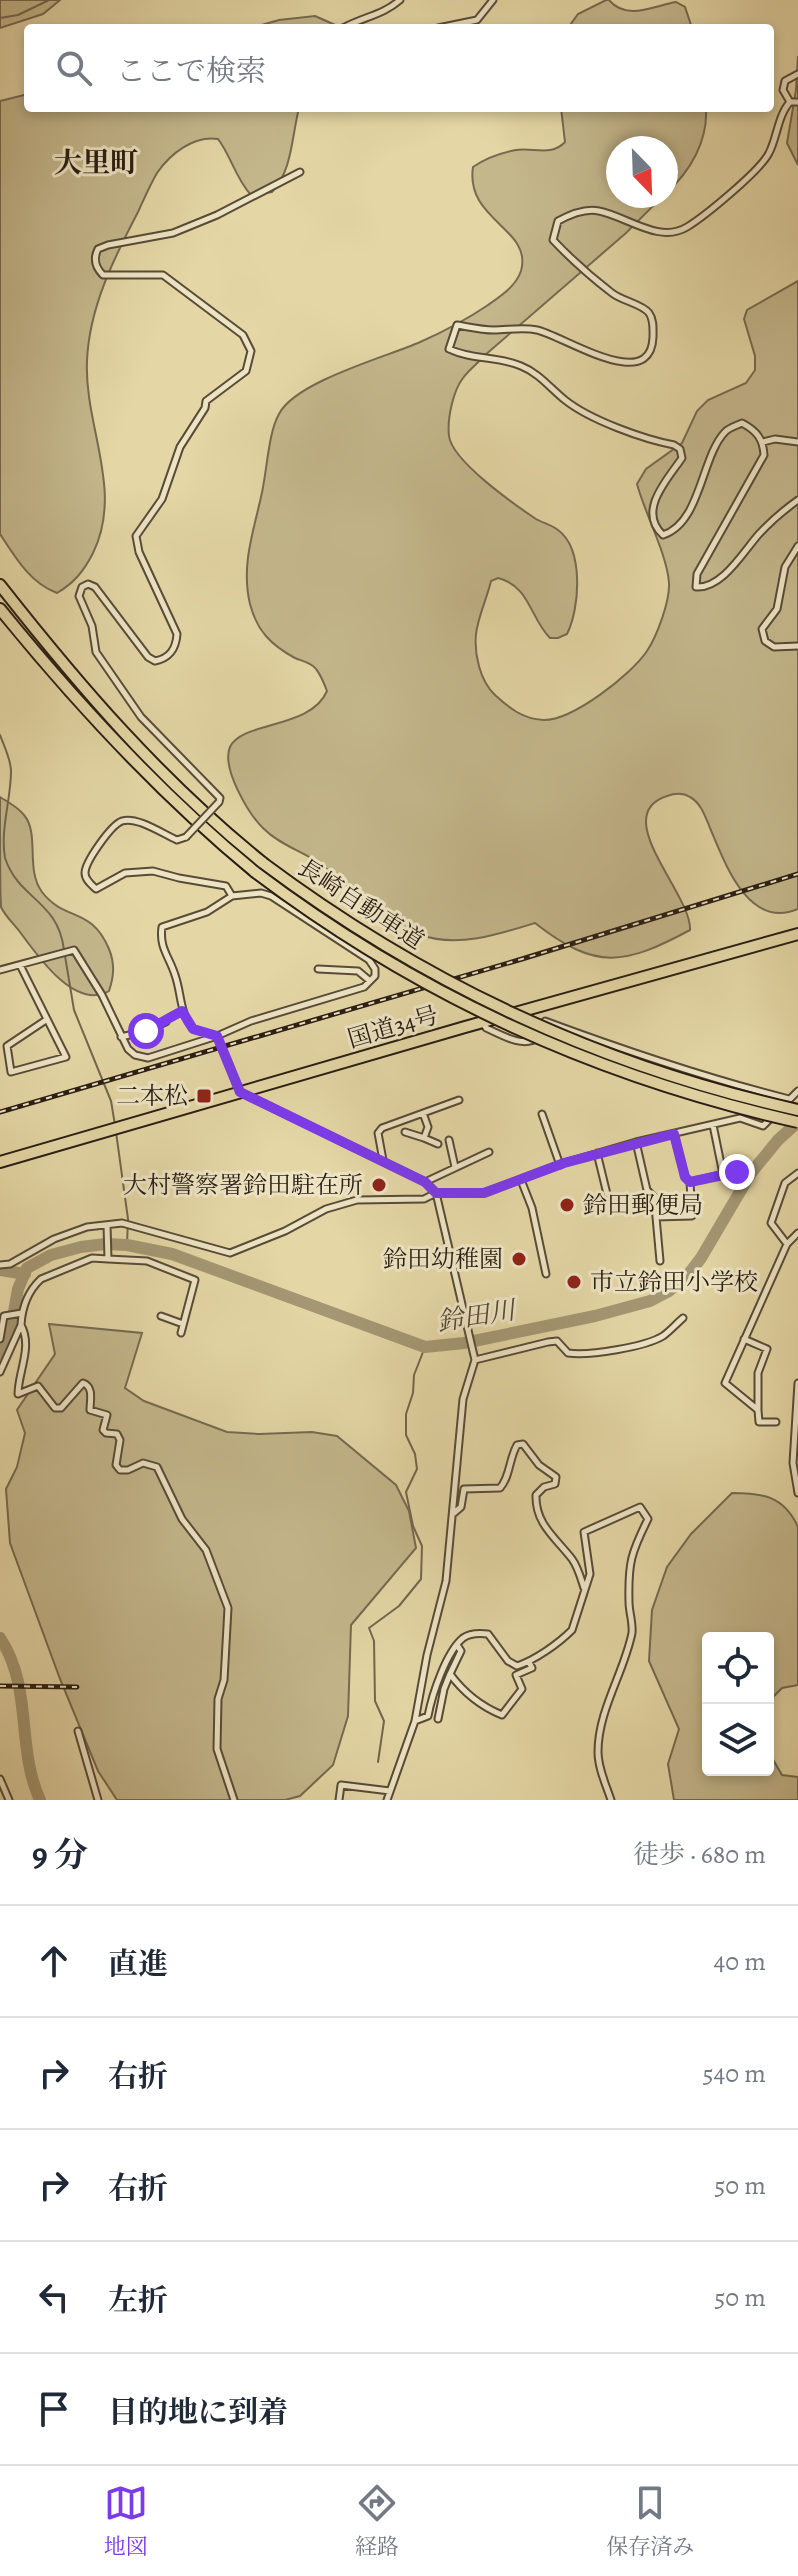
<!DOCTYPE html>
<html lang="ja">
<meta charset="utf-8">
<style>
:root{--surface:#fff;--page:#f2f2f3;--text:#1f2937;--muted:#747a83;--line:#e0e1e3;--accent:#7c3aed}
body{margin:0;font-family:Alegreya,"Noto Serif JP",serif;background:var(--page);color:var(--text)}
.controls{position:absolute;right:24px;bottom:24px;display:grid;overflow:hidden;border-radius:8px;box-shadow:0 4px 12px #0003}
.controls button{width:72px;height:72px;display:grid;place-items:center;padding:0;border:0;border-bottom:2px solid var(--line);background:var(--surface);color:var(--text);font:40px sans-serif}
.compass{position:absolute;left:606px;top:136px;width:72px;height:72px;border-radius:50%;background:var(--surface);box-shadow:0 4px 12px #0003;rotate:157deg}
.stop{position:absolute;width:24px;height:24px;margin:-18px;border:6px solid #7c3aed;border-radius:50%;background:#fff}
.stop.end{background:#7c3aed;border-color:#fff;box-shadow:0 2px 8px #0008}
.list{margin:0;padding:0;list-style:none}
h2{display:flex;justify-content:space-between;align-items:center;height:104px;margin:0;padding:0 32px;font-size:34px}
h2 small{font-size:26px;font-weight:400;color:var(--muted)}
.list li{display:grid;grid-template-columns:52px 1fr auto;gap:24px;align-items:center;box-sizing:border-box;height:112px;padding:0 32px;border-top:2px solid var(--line)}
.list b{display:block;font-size:30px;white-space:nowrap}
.list em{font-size:26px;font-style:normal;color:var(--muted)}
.icon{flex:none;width:44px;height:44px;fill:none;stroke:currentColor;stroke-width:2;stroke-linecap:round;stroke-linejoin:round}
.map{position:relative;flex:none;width:798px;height:1800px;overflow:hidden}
.search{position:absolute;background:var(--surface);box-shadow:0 4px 12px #0003;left:24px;right:24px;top:24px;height:88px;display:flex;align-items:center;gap:20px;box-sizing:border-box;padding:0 28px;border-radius:8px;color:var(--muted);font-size:30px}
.sheet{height:664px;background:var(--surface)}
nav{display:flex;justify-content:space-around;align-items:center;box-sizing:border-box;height:112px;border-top:2px solid var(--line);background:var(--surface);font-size:22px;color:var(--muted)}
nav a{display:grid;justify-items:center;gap:4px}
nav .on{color:var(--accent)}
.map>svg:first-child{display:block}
.green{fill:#c4b78c;stroke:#766a50;stroke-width:2}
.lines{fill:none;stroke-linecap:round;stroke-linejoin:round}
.stream{stroke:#73664d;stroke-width:2}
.river{stroke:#a49773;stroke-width:12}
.street-casing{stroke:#584b38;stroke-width:9}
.highway-casing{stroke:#291d13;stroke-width:14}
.street{stroke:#ede4c4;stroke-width:5}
.highway{stroke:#e4d6a5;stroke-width:10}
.rail-casing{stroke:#291d13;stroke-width:5}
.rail{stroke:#ede4c4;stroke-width:2;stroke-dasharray:6;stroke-linecap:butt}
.street-bridge-casing{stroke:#584b38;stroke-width:9;stroke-linecap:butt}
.highway-bridge-casing{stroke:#291d13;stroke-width:14;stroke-linecap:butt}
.street-bridge{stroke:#ede4c4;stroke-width:5}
.highway-bridge{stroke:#e4d6a5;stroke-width:10}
.route{stroke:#7c3aed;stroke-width:10}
.poi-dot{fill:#8f2418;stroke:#ede4c4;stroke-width:3}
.labels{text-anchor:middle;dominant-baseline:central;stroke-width:6;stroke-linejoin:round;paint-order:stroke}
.street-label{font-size:24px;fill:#291d13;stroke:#ede4c4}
.poi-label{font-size:24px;fill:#291d13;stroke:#ede4c4;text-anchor:end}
.water-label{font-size:26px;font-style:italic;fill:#544835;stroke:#ede4c4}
.quarter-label{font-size:28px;font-weight:bold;fill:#291d13;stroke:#ede4c4}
</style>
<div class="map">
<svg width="798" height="1800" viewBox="0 0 798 1800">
<rect width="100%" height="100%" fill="#e4d6a5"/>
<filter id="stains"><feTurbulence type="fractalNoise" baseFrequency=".0025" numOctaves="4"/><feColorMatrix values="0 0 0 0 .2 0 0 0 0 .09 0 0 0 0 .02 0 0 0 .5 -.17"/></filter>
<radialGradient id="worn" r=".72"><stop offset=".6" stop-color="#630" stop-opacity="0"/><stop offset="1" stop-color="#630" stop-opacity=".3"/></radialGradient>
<!-- green -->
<path class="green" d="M0,0H60L43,14L0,28Z
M606,0H609C627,21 653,6 676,2L685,7L692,28H568L578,14Z
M315,16L342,28H251L279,20Z
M798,56V165L787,143L796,90Z
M28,94V108H299C292,135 292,172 272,192L251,195C236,179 231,156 218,139C194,135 170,154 157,173C150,185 144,199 138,212C114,258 89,308 87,361C84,426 124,490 93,553C84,571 74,583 57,593C30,583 15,557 0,534V101Z
M561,108H706C708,141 690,172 666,193V148H618V196H663L626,233L484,356C478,363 469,370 463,378C453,391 447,419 449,436C452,461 515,505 536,519C543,523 552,525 558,530C584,549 580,608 567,634L558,638H550C530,618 530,586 498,578L491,581C487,598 478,617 476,634C474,654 480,681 495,695C509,708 523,719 543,720C572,721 631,675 647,651C657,636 670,601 669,583C667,554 645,514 637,484L646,469L682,443L697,411L708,400L746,383L755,370V356L744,319L747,310L798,281V909C748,930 725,863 710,828C705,816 701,803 690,797C682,792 675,793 667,796C608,815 692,894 690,930C625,965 596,971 535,923C500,934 457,948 421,935C381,921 351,885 316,861C299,850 279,844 264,829C249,815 221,768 230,747C242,721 311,729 327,691C324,683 321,675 316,669C312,663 302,661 295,658C271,645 257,631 250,604C241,566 253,533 261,497C267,473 268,433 279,414C295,382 385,357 418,343C443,332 466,320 488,305C501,296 516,286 521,271C533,228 465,221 473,167C486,158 500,153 516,150C533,147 551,157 565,142Z
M0,797C8,802 18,807 24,815C40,834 25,869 42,892C65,922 91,906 109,949C115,964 114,976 109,991C75,1011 37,955 20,932C14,924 5,916 1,907C0,896 0,815 0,797Z
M49,1324L142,1333L125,1388L144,1401L227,1432L259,1434L312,1432L337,1436L396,1485L409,1511L416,1548L351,1625L348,1716L333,1765L300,1796L285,1800H117L98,1771L60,1679L10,1543L6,1489L17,1467L25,1433L17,1410L55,1354Z
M732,1493C763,1493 784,1496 798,1527V1685L782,1688L768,1702V1638H708V1770H768V1751L782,1775L798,1777V1800H674L668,1764L679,1729L649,1661L652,1610L667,1567L691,1534Z"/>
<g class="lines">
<!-- stream -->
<path class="stream" d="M0,18L18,15L49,0
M0,735C4,746 11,760 11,771C11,800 0,829 5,858C19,900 58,900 64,950
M65,956L74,1010L111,1101L115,1125
M116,1132L128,1219L127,1245
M378,1762L384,1721L375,1701L374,1641L369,1628L399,1606L421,1579L422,1546L413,1526L406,1492L417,1469L415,1454L406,1435V1414L413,1393L414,1375L425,1347"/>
<!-- river -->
<path class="river" d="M0,1270L25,1274
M0,1354L11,1329L18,1289L27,1268L51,1255L81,1247L105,1244L127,1245L172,1254L425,1347L464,1343L595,1316L650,1301L669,1291L688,1275L701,1258L751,1173L778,1140L798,1122
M0,1638C33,1687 16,1748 40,1800"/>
<defs>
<path id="street" d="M343,28C363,17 383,15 400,0
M438,28L477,20L493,0
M790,102L783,90L785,81L798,74
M798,102H790C778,115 777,138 769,153C760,171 705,216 687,227C659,244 626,216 599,211C586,208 569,215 558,221L553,240C571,259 591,277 612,293C622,301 642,304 649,313C654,320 653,329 653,337C651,395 564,336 537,330C522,327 508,330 494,330C482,330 469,327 457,325L449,349C472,360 498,356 521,366C539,373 551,389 565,400C590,420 643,439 674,445L680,449L682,458C667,480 637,511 663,535C701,523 701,457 725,432C730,427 736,426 742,423C757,431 763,439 764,455L697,574L696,587C722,589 743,552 759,534C771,521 784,510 798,500
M763,442L775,439L798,442
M798,546L785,567L777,609L762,629L765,641L774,647L798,646
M219,802L220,798L141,717L96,652L92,626L79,596L82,587L88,584L95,587L148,657L155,661C170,658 176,649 177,634L139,552L136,536L162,499L180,447L205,408L206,401L246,371L251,351L243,335L163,275H103C95,267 93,259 98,249L108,245L173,233L217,215L300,172
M186,837L177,840C163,834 137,816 122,821C111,825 85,862 85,873C85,880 92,885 96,889L125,873L153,871L179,878L226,886L232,896L207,912L162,927C159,948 169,956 175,975C182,995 179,1012 193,1029L217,1036L240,1092L425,1182L436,1193L475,1360L463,1399L446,1581L427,1655L415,1721L387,1800
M232,896L261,893L271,896L369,960L375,969V976L370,981
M20,965L66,1057L11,1072L7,1046L46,1020
M0,970L74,950L102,995L128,1049L135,1055L148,1058L217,1036L251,1021L364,987L370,981L358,971L318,969
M545,1021C626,1051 706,1078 789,1099
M483,1023L486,1028C502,1035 522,1048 538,1038
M121,1037L146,1031L166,1022L167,1019L182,1011
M542,1114L560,1165
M405,1132L424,1138L428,1127L423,1113
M674,1134L685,1177L690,1182L723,1174L713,1125
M424,1138L438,1144
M449,1140L455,1167
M636,1142L647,1190L654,1197L656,1217L692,1216L690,1182
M597,1153L607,1194
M383,1160L378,1133L382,1128L459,1100
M723,1174L737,1172
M521,1180L532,1208L546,1274
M425,1182L489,1152
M656,1217L660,1261
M107,1225L108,1259L92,1258L41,1279C28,1291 22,1308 21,1325C33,1347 18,1372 18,1394L38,1386L55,1408H61L83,1383C94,1387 90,1400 90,1410L107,1415L103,1430L106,1433L117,1434L120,1440L116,1465L120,1470H128L143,1463L157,1467L182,1519L206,1550L228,1608L224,1680L218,1699L217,1749L234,1800
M787,1244L771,1223L785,1183L798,1173
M108,1259L147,1261L195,1280L181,1333
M0,1265L10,1264L54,1239L87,1227L122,1223L230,1253L285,1231L326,1209L357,1200L424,1199L436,1193H484L564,1163L636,1142L740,1118L763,1126L798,1091
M161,1316L183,1324
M0,1339L4,1316L22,1313
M744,1339L767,1349L758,1373V1409
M475,1360L548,1342L557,1341L568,1353C589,1356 645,1347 663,1336C670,1331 676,1324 683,1318
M0,1372L21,1325
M798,1383L793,1463L798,1493
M776,1422H759L758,1410L725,1383L787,1244L798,1233
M454,1513L461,1507L464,1489L500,1488C510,1477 509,1459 517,1445L523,1444L539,1465L556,1477L555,1484L544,1487L536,1495C535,1524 556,1538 572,1559C578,1567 581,1579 584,1588
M457,1645L461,1651L450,1674C464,1693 480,1706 502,1715L522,1689L516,1675L532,1668L529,1662
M438,1719L444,1689L450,1674
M415,1721L428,1716C432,1695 446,1652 463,1638C470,1633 480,1633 488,1634L508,1661L517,1666C535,1660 558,1644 572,1630L590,1574L584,1532L640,1507L648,1519C631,1553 628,1563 629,1602C629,1612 633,1622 632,1633C624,1673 598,1710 598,1752C598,1768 606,1785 611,1800
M78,1731L98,1800
M0,1779L9,1800
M339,1800L341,1785L390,1791"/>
<path id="highway" d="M0,585C81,688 160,780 263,863
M0,609C78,705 160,794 255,872
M0,1162L465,1027L798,934"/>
</defs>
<!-- street casing -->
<use href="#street" class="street-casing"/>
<!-- highway casing -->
<use href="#highway" class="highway-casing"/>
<!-- street -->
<use href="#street" class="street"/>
<!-- highway -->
<use href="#highway" class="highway"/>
<defs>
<path id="rail" d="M0,1112L522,959L798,874
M0,1686L77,1687"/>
</defs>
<!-- rail casing -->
<use href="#rail" class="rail-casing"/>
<!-- rail -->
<use href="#rail" class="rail"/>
<defs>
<path id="street-bridge" d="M186,837L219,802"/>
<path id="highway-bridge" d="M263,863C425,984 600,1066 798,1110
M255,872C419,996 597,1077 798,1122"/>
</defs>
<!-- street-bridge casing -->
<use href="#street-bridge" class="street-bridge-casing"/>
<!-- highway-bridge casing -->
<use href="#highway-bridge" class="highway-bridge-casing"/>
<!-- street-bridge -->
<use href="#street-bridge" class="street-bridge"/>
<!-- highway-bridge -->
<use href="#highway-bridge" class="highway-bridge"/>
</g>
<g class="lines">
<!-- route -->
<path class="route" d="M146,1031L182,1011L193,1029L217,1036L240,1092L425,1182L436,1193H484L564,1163L674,1134L685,1177L690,1182L737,1172"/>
</g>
<!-- markers -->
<g class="poi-dot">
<rect x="196" y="1088" width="16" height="16" rx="4"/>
<circle cx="379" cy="1185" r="8"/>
<circle cx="567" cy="1205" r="8"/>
<circle cx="519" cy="1259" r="8"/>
<circle cx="574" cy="1282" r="8"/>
</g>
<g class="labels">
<!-- street labels -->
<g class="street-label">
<text transform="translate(361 904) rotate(33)">長崎自動車道</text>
<text transform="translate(393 1027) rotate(-16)">国道34号</text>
</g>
<!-- poi labels -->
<g class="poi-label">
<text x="188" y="1096">二本松</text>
<text x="363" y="1185">大村警察署鈴田駐在所</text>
<text x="583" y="1205" text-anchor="start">鈴田郵便局</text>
<text x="503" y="1259">鈴田幼稚園</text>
<text x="590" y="1282" text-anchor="start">市立鈴田小学校</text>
</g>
<!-- water labels -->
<g class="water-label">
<text transform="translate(476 1316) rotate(-9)">鈴田川</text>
</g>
<!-- quarter labels -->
<g class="quarter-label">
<text x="96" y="163">大里町</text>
</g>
</g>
<rect width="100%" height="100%" filter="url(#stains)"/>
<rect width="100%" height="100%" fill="url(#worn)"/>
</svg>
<div class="controls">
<button><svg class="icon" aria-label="locate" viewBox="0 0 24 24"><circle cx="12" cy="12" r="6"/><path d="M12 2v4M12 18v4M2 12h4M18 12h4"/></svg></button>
<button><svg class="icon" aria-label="layers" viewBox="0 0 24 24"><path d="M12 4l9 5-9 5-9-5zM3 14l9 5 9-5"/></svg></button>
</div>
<svg class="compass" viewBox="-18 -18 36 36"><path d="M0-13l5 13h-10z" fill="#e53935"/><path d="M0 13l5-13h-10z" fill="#747a83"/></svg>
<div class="stop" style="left:146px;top:1031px"></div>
<div class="stop end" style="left:737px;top:1172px"></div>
<div class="search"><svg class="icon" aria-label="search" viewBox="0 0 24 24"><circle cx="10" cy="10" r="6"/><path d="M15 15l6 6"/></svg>ここで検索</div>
</div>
<section class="sheet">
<h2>9 分<small>徒歩 · 680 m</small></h2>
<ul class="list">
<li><svg class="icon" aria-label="ahead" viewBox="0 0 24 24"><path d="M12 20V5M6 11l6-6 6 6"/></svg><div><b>直進</b></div><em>40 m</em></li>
<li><svg class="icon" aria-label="right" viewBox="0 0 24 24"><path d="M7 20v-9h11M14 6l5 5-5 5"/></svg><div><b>右折</b></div><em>540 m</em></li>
<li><svg class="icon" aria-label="right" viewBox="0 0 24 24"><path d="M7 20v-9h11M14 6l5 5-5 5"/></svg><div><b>右折</b></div><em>50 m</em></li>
<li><svg class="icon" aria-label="left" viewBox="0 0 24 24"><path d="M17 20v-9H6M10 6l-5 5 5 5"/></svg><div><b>左折</b></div><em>50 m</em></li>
<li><svg class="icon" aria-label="arrive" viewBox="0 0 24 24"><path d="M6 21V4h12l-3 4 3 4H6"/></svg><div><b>目的地に到着</b></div></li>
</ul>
</section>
<nav>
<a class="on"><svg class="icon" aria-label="map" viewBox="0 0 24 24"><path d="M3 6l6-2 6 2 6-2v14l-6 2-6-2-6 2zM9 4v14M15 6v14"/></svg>地図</a>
<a><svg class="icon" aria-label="directions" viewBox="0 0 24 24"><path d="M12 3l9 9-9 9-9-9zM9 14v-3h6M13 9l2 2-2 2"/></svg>経路</a>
<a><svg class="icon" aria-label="saved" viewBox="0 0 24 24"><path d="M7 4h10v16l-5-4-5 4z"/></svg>保存済み</a>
</nav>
